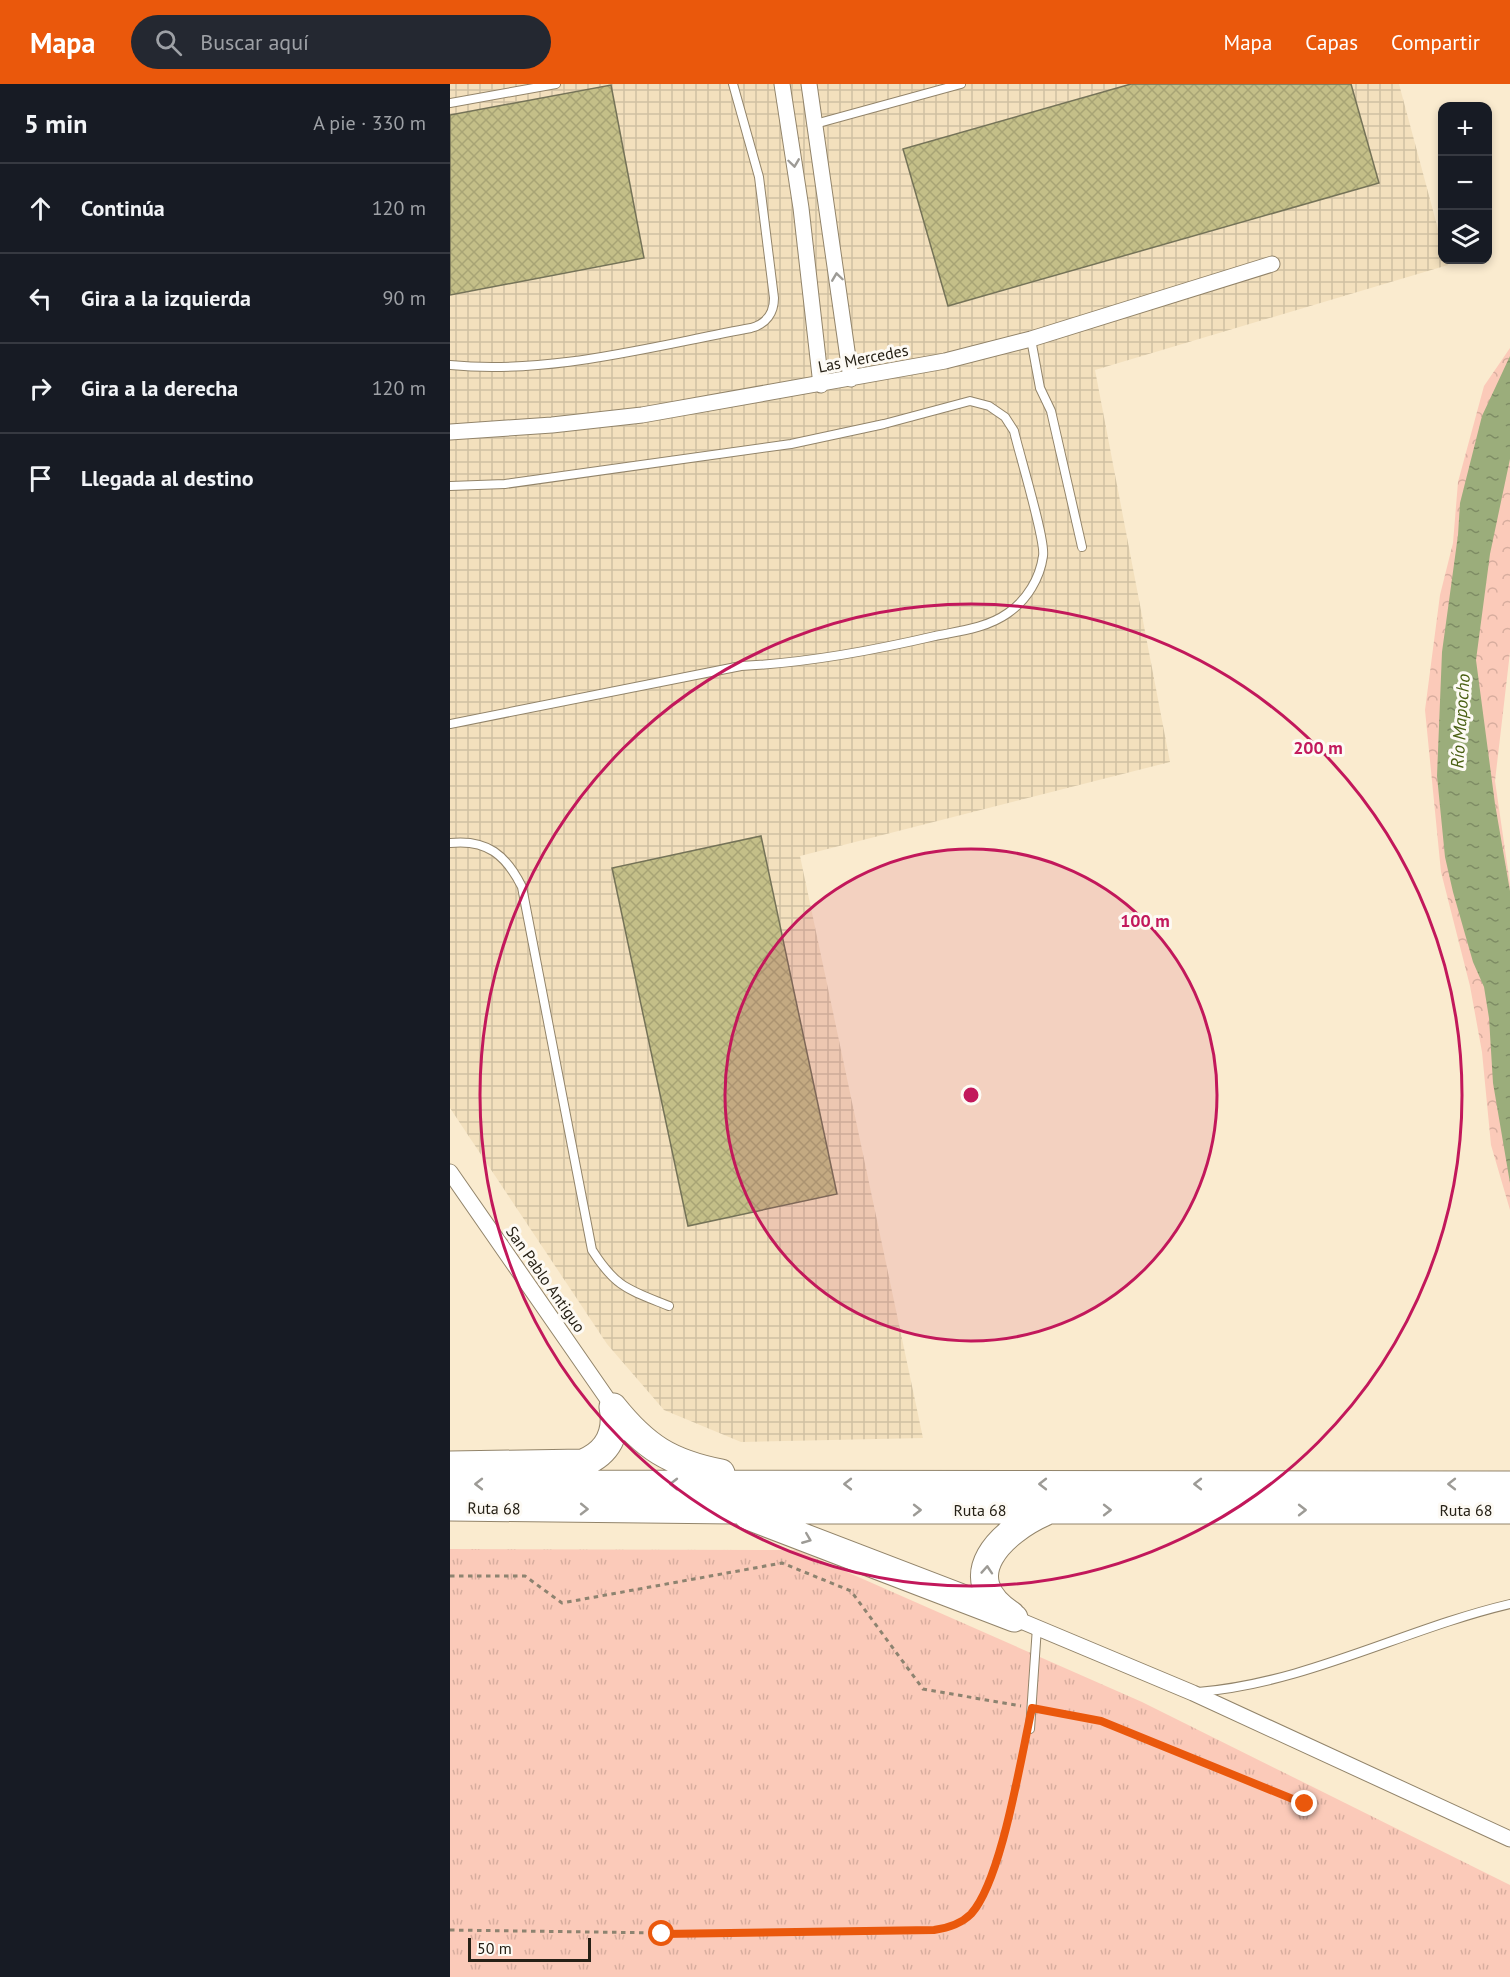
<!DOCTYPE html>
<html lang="es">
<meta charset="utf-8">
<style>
:root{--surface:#171b24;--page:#242831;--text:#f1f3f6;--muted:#9ea1a6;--line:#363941;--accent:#ea580c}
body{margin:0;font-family:"PT Sans",sans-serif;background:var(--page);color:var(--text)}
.controls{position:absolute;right:18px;top:18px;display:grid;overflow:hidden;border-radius:12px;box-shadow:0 3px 9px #0003}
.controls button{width:54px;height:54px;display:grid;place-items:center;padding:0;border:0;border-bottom:2px solid var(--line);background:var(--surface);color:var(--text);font:30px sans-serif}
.scale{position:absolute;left:18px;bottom:15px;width:123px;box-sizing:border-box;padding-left:6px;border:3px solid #262116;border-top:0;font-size:16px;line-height:21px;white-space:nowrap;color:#262116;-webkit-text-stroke:4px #fdfaf4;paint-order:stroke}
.stop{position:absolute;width:18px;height:18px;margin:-14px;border:4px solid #ea580c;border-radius:50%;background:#fff}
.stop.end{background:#ea580c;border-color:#fff;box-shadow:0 2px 6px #0008}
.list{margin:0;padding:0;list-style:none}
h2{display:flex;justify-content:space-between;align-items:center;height:78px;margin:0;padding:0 24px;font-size:26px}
h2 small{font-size:20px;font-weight:400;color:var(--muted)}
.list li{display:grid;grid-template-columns:39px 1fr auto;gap:18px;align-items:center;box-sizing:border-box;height:90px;padding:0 24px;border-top:2px solid var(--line)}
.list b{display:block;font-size:22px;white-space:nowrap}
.list em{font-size:20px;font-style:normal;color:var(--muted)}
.icon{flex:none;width:33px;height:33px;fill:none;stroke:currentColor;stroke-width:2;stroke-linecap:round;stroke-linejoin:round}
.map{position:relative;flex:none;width:1060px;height:1893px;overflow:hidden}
header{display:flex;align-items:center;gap:36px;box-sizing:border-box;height:84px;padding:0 30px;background:var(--accent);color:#fff}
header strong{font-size:28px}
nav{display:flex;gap:33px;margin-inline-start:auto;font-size:21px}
.search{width:420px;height:54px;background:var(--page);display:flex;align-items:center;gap:15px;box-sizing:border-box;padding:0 21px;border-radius:33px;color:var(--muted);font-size:22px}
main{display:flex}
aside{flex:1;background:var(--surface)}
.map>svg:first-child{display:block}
.industrial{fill:url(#industrial-grid)}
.grass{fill:url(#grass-tufts)}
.park{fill:url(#park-crowns)}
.water{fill:url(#water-ripples)}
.building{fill:url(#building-cross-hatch);stroke:#757358;stroke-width:1.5}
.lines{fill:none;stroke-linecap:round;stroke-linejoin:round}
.service-casing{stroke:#92846a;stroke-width:10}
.minor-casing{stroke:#92846a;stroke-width:17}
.motorway-casing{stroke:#92846a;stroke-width:29}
.path{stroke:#8d8370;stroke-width:3;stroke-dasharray:4.5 4.5;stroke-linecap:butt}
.service{stroke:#fff;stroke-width:8}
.minor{stroke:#fff;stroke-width:15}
.motorway{stroke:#fff;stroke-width:27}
.oneway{stroke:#9d9b96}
.route{stroke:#ea580c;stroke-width:8}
.ring{fill:none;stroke:#c2185b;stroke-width:3}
.labels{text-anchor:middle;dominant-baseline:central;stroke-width:6;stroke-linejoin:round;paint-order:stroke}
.street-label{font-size:16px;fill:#262116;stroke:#fdfaf4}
.water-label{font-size:18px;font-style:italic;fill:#495f12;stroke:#fdfaf4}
.centre{fill:#c2185b;stroke:#fdfaf4;stroke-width:3}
.ring-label{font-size:18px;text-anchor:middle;font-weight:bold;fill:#c2185b;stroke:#fdfaf4;stroke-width:6;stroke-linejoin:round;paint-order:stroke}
</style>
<header>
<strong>Mapa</strong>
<div class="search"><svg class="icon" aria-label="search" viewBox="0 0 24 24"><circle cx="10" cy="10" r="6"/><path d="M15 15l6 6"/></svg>Buscar aquí</div>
<nav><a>Mapa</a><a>Capas</a><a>Compartir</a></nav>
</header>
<main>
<aside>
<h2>5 min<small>A pie · 330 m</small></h2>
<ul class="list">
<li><svg class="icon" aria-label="ahead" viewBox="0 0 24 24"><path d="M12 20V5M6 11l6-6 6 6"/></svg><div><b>Continúa</b></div><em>120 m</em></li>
<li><svg class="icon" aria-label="left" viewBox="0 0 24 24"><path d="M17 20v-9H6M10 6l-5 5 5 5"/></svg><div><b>Gira a la izquierda</b></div><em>90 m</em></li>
<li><svg class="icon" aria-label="right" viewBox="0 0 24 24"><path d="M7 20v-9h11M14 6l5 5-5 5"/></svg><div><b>Gira a la derecha</b></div><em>120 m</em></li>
<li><svg class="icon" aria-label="arrive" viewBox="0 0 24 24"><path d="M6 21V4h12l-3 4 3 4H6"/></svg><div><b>Llegada al destino</b></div></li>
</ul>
</aside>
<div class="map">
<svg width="1060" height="1893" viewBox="0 0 1060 1893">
<defs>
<pattern id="industrial-grid" width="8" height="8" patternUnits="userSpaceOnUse" patternTransform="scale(1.5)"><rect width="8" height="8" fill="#f3e0bd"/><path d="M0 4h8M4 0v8" fill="none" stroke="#d0c0a2"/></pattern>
<pattern id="grass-tufts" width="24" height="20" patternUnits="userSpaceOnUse" patternTransform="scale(1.5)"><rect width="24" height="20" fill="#fbcab9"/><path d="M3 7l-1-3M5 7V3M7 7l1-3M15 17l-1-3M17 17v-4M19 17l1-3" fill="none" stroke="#d7ad9e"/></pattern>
<pattern id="park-crowns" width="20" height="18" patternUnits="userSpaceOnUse" patternTransform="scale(1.5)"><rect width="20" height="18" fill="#fbcab9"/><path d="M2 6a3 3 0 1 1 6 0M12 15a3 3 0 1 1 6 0" fill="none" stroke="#d7ad9e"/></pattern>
<pattern id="water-ripples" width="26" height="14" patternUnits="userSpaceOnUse" patternTransform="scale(1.5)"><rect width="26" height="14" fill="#9bad7b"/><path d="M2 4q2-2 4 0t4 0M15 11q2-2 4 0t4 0" fill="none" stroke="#7e8c64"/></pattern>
<pattern id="building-cross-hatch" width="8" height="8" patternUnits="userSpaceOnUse" patternTransform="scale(1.5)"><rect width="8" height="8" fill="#c4bf88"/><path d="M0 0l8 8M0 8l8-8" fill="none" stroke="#a8a475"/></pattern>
</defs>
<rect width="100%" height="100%" fill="#faebcf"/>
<!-- industrial -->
<path class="industrial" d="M0,0H949L992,160V176H997L998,181L645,286L720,678L350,772L473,1354L291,1358L214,1326L157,1260L0,1024Z"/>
<!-- grass -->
<path class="grass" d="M0,1465L347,1466L692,1618L1060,1801V1893H0Z"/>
<!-- park -->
<path class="park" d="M1060,264V568L1045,697L1060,800V1126L1041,1061L1032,968L1020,902L991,788L975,626L990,511L1003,459L1008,398L1034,302Z"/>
<!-- water -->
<path class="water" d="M1060,272V375L1040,470L1026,576L1045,720L1060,807V1099L1043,999L1039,934L1034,903L1023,878L1003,808L995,773L987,692L992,568L1008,451L1010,419L1032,332Z"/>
<!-- building -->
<path class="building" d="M681,0H901L929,99L498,222L453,65Z
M161,1L194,174L0,211V31Z
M311,752L387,1110L238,1142L162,784Z"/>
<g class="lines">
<defs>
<path id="service" d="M0,19L106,0
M365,40L511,0
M581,255L590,304L601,327L632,463
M0,281C101,291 202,262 301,244C316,240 324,229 324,214L309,93L283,0
M0,402L55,400L341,360L434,340L520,317L539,322L555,333L564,347C569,369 596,457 593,472C590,494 577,516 558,529C537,544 510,547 485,552C421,567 356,579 291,582L0,640
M0,759C37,755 56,771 72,803L142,1166C166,1204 179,1206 219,1222
M748,1608C858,1599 954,1545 1060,1520
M580,1645L587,1543"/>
<path id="minor" d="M332,0L351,124L371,301
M359,0L401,295
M0,348L102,341L192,331L495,277L581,255L822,180
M0,1088L163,1323
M564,1534L743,1609L1060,1755"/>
<path id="motorway" d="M163,1323C195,1363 220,1379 271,1389
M0,1381L133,1379C158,1369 168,1349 163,1323
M0,1400L1060,1401
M0,1423L283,1426H1060
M298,1432L564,1534
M561,1531C503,1493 552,1447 595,1428"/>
</defs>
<!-- service casing -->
<use href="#service" class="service-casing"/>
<!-- minor casing -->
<use href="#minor" class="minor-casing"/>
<!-- motorway casing -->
<use href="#motorway" class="motorway-casing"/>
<!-- path -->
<path class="path" d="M0,1492H75L112,1519L332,1479L401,1507L473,1605L571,1622
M593,1626L651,1637L855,1720
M0,1846L212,1849L484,1846C497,1844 509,1841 518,1832C550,1804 566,1698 575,1655"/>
<!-- service -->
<use href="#service" class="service"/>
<!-- minor -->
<use href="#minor" class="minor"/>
<!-- motorway -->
<use href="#motorway" class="motorway"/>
</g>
<!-- one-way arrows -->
<defs><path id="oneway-chevron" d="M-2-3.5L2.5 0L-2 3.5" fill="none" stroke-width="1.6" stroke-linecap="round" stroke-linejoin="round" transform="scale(1.5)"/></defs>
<g class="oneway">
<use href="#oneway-chevron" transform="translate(344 79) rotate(82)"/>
<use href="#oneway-chevron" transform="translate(387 193) rotate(-98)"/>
<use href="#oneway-chevron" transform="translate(29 1400) rotate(180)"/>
<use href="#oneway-chevron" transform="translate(224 1400) rotate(180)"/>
<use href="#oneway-chevron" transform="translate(398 1400) rotate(-180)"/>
<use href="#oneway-chevron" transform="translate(593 1400) rotate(-180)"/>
<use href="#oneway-chevron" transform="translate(748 1400) rotate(-180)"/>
<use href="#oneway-chevron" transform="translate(1002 1400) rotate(-180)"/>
<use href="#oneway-chevron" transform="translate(134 1425) rotate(1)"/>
<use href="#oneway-chevron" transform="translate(467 1426)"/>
<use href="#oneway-chevron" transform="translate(657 1426)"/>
<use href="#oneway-chevron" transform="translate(852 1426)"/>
<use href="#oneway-chevron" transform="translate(357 1455) rotate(22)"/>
<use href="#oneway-chevron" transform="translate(537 1486) rotate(-86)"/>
</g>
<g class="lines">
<!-- route -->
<path class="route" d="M212,1850L484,1846C498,1844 511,1840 521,1830C552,1796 571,1672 582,1624L651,1637L855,1720"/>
</g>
<!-- distance rings -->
<circle cx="521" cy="1011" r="246" fill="#c2185b" fill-opacity=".12"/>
<g class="ring">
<circle cx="521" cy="1011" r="246"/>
<circle cx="521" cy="1011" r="491"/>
</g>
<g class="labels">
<!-- street labels -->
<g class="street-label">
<text transform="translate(413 274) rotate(-11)">Las Mercedes</text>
<text transform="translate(96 1195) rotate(55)">San Pablo Antiguo</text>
<text transform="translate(44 1424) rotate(1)">Ruta 68</text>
<text x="530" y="1426">Ruta 68</text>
<text x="1016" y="1426">Ruta 68</text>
</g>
<!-- water labels -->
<g class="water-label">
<text transform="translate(1010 637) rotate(-86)">Río Mapocho</text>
</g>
</g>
<circle cx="521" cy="1011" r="9" class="centre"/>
<g class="ring-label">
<text x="868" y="670">200 m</text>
<text x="695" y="843">100 m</text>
</g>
</svg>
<div class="controls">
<button>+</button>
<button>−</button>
<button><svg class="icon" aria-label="layers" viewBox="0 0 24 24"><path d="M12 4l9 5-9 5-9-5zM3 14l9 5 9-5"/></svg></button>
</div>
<div class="scale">50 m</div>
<div class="stop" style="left:212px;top:1850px"></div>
<div class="stop end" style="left:855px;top:1720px"></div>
</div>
</main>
